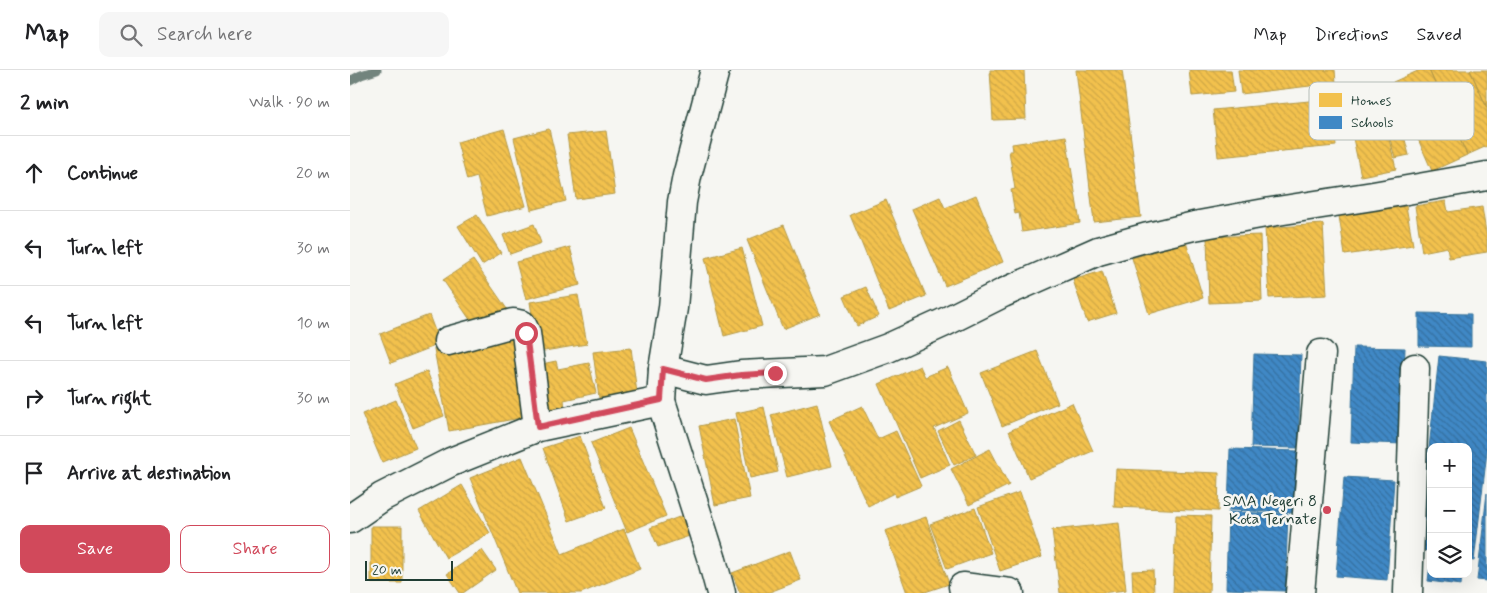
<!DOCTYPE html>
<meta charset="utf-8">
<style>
:root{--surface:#fff;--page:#f6f6f6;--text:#202124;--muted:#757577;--line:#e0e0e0;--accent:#d1495b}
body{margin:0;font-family:Mynerve,sans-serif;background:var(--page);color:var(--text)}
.controls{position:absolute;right:15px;bottom:15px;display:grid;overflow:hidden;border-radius:10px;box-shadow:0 5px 20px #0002}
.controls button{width:45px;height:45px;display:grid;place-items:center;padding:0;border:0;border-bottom:1px solid var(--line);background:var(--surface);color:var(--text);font:25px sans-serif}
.scale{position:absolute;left:15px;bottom:12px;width:88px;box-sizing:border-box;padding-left:5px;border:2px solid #1f3d34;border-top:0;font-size:14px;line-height:18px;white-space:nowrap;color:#1f3d34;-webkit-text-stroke:4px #f6f6f2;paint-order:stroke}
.stop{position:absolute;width:15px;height:15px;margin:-11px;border:4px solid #d1495b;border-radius:50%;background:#fff}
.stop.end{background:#d1495b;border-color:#fff;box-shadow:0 1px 5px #0008}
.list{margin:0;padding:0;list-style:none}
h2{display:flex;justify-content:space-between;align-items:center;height:65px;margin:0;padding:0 20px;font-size:21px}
h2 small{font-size:16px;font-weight:400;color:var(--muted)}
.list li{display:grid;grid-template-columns:32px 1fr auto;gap:15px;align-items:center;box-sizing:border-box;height:75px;padding:0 20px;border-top:1px solid var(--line)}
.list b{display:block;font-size:19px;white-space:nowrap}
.list em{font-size:16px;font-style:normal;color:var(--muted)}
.actions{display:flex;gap:10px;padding:15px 20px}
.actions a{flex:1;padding:11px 0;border:1px solid var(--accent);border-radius:10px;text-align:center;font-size:18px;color:var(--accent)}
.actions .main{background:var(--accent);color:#fff}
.icon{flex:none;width:28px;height:28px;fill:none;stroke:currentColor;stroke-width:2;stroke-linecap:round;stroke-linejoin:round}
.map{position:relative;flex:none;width:1137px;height:523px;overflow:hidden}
header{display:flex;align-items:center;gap:30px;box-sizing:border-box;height:70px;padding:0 25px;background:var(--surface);border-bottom:1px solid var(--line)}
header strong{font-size:24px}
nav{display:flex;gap:28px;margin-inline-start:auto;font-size:18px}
.search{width:350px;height:45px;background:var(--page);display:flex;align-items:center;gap:12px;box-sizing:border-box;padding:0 18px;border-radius:10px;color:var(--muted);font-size:19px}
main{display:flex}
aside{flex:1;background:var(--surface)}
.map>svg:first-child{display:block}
.homes{fill:url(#homes-back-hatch);stroke:#b39946}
.schools{fill:url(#schools-back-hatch);stroke:#35729a}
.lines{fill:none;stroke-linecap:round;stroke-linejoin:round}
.stream{stroke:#72847d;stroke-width:9}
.minor-casing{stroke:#1f3d34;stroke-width:31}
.tertiary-casing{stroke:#1f3d34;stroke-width:31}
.minor{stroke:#f6f6f2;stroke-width:28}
.tertiary{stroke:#f6f6f2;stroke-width:28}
.route{stroke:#d1495b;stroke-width:6}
.poi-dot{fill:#d1495b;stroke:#f6f6f2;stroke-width:2}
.labels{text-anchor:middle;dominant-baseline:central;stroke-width:5;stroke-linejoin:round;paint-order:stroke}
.poi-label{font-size:16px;fill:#1f3d34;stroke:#f6f6f2;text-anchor:end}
.key{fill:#f6f6f2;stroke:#b6beb9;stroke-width:1}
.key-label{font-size:14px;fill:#1f3d34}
</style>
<header>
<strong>Map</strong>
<div class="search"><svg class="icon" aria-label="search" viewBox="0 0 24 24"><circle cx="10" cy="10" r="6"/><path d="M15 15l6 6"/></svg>Search here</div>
<nav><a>Map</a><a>Directions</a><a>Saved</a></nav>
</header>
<main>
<aside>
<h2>2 min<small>Walk · 90 m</small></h2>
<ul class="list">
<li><svg class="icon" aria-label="ahead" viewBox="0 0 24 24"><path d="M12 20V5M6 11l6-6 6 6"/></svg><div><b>Continue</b></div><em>20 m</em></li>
<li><svg class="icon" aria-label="left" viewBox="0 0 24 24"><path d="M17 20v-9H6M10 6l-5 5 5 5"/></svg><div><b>Turn left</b></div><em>30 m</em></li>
<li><svg class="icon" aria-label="left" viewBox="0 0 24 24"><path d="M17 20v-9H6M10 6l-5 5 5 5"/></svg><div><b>Turn left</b></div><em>10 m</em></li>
<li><svg class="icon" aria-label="right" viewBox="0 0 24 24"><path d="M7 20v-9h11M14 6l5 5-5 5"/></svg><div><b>Turn right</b></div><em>30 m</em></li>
<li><svg class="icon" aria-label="arrive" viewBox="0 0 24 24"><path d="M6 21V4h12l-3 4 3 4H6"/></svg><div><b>Arrive at destination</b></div></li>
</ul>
<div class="actions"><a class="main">Save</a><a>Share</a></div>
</aside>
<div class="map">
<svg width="1137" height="523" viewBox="0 0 1137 523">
<defs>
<pattern id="homes-back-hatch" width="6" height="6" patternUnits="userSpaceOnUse" patternTransform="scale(1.25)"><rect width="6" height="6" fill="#f2c14e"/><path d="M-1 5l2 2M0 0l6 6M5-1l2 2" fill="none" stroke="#cfa745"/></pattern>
<pattern id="schools-back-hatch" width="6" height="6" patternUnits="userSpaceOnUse" patternTransform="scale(1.25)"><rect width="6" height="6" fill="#3f88c5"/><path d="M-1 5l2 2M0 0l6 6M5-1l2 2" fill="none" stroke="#3470a1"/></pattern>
</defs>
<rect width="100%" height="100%" fill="#f6f6f2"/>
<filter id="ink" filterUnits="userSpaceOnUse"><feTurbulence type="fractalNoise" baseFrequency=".02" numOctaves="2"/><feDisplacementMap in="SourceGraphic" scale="10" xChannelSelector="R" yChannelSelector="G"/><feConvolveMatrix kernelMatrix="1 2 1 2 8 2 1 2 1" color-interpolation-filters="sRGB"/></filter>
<g filter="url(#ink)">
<!-- homes -->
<path class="homes" d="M640,0H674L676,49L643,50Z
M726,0H772L791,147L744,152Z
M839,0H881L884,22L842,26Z
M888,0H985L986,13L891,24Z
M1070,0H1079L1117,85L1082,101L1043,12Z
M1079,0H1120L1137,38V76L1117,85Z
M1120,0H1137V38Z
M1013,12L1017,46L993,48L989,15Z
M981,29L986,76L868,87L863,40Z
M1034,47L1046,99L1011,106L1000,54Z
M154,59L176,136L137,146L127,107L117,110L107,72Z
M199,59L216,131L181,140L164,68Z
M256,61L265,124L226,129L217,65Z
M1053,62L1059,85L1045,88L1039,65Z
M716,66L730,153L672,162L669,143L665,144L661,120L665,119L659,81H663L662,74Z
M626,125L653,192L595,216L562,139L590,127L595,138Z
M536,130L576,226L539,241L500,145Z
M1096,131L1098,142L1132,137L1137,169V182L1099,188L1097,177L1072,182L1065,136Z
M1056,136L1063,175L995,185L989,146Z
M127,145L151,183L132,195L108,156Z
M184,154L191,173L160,184L153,165Z
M973,154L977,225L919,228L915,158Z
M434,155L470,244L433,259L397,170Z
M910,165L912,231L859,233L857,167Z
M836,172L853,228L799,244L782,188Z
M220,177L230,215L176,229L166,192Z
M392,178L412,256L374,266L355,188Z
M123,190L157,239L127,260L93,210Z
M752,201L766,243L737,252L723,210Z
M516,217L529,246L507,256L494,226Z
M228,225L237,274L188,282L180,232Z
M79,245L90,274L41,293L30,264Z
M166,263L181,346L99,361L84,279Z
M281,278L287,323L249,328L243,282Z
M687,281L708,333L652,356L631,303Z
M206,291L208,299L239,293L246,323L214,330L215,338L197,341L187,295Z
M570,296L575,307L598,297L618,343L584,358L600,395L570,408L529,314Z
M77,301L94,346L63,358L45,314Z
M46,330L66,378L32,392L12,344Z
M467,333L482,396L437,407L421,345Z
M722,333L743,381L679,408L659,361Z
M512,336L528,369L546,361L571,416L545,427L544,423L518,436L479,351Z
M414,337L428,402L400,408L386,343Z
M384,349L400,428L365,435L349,356Z
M609,350L626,385L604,395L588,361Z
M279,358L316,446L277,462L241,373Z
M230,366L256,438L219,451L193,378Z
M640,379L659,415L619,435L601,399Z
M172,387L212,484L274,459L290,499L231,523H167L120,408Z
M766,399L869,403L868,441L764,437Z
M112,415L140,463L96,488L69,441Z
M670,422L692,487L650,501L628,437Z
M625,438L641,483L597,499L580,454Z
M337,444L345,464L308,477L300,458Z
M826,445L861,446L859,523H823Z
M576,447L599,514L572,523H557L535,461Z
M769,453L776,520L751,523H710L702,460Z
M21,456H52V513H21Z
M132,480L146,500L113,523H110L97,504Z
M440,481L451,510L417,523H390L382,503Z
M803,500L804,523H783L782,501Z"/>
<!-- schools -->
<path class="schools" d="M1069,243L1121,244V277L1069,276Z
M1004,277L1055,278L1052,374L1001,372Z
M904,284L951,285L948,378L901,377Z
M1089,286L1137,291V382L1124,491L1118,490V377H1081V481L1068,480Z
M880,379L950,381L948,443L878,440Z
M994,407L1044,410L1037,510L986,506Z
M1137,423V511L1127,510Z
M878,442L938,444L935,521L876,519Z
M1081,486V504H1112L1111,515L1078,511Z"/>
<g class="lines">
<!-- stream -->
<path class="stream" d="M0,11L11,5L27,0"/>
<defs>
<path id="minor" d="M98,271L163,253L172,255L176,263L188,357
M313,299L356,310L391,305L475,301L538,278L593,253L653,223L748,181L798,167L844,156L921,142L1023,126L1137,106
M0,449L32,427L101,392L188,357L311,331
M613,517L660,523
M950,523L971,284
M1058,523L1065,298"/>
<path id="tertiary" d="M365,0L337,106L332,132L323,238L313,299L311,331L362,490L371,523"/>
</defs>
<!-- minor casing -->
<use href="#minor" class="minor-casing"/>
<!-- tertiary casing -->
<use href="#tertiary" class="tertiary-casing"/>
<!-- minor -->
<use href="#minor" class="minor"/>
<!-- tertiary -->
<use href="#tertiary" class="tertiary"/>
</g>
</g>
<g class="lines" filter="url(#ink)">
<!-- route -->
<path class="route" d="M176,263L188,357L311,330L313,299L356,310L391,305L425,303"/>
</g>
<!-- markers -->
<circle class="poi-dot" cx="977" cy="440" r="5"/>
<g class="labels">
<!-- poi labels -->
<g class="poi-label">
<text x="967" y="431">SMA Negeri 8<tspan x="967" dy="18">Kota Ternate</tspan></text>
</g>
</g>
<!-- legend -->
<rect x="959" y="12" width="165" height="58" rx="8" class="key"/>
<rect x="969" y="23" width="23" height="14" fill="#f2c14e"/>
<rect x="969" y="46" width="23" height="13" fill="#3f88c5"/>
<g class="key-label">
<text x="1001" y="35">Homes</text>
<text x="1001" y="57">Schools</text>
</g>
</svg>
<div class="controls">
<button>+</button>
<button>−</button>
<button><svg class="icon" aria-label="layers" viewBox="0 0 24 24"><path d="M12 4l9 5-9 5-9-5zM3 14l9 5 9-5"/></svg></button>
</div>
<div class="scale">20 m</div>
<div class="stop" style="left:176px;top:263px"></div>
<div class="stop end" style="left:425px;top:303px"></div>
</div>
</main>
